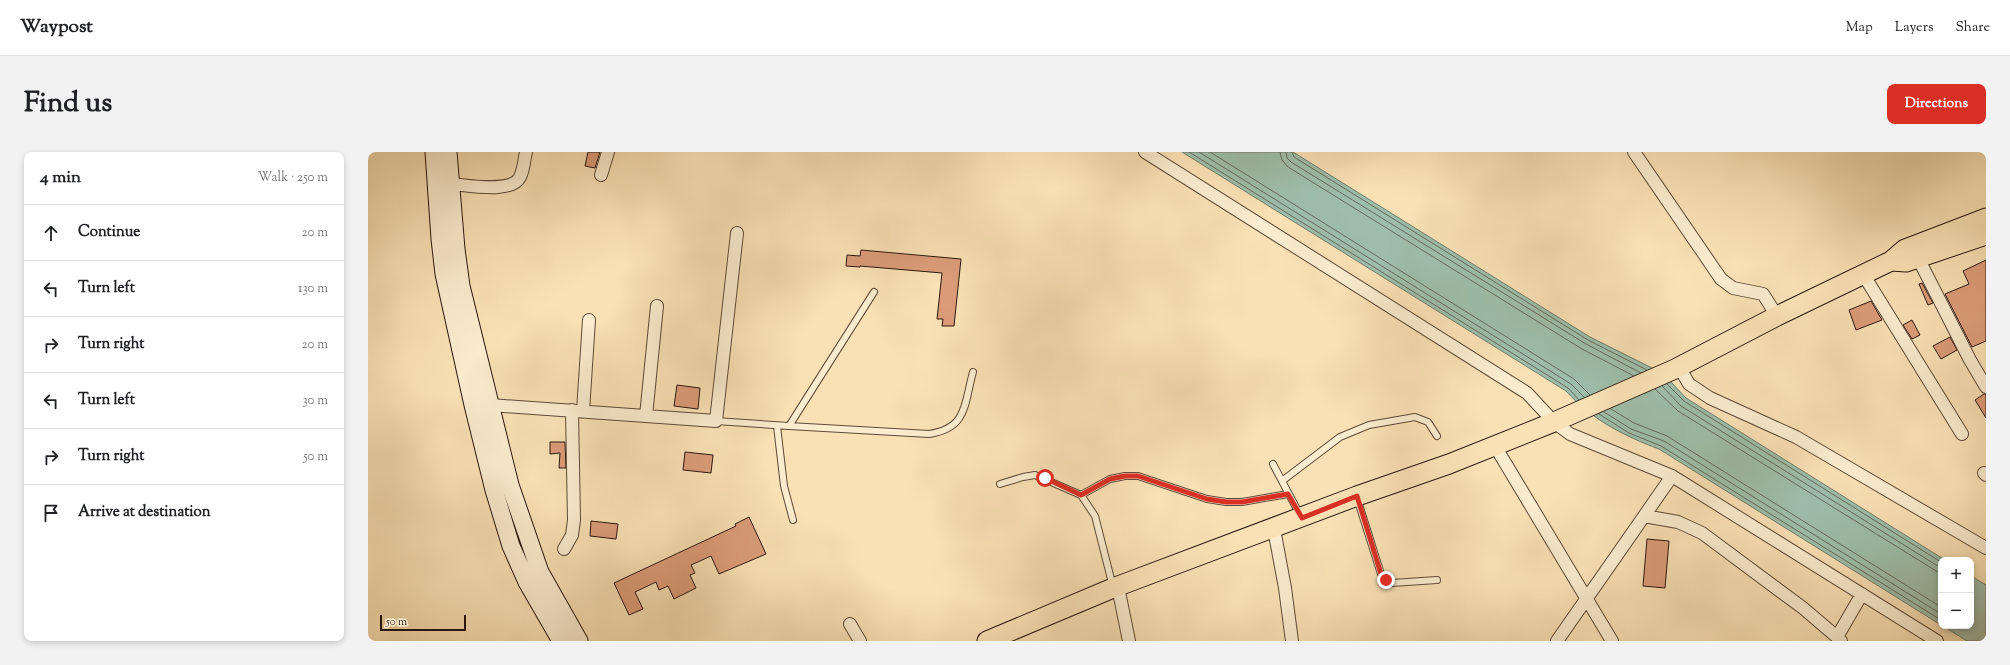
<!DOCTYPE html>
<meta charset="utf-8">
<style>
:root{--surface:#fff;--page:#f2f2f2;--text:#202124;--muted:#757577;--line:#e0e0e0;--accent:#d93025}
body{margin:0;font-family:"Sorts Mill Goudy",serif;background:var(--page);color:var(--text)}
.controls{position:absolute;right:12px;bottom:12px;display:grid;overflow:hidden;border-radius:8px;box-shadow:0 2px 6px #0003}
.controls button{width:36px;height:36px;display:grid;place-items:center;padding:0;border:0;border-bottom:1px solid var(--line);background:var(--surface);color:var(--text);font:20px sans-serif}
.scale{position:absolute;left:12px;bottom:10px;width:86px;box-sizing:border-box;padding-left:4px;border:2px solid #2a170e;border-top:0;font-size:11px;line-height:14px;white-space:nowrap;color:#2a170e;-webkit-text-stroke:3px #fbeccf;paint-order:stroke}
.stop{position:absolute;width:12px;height:12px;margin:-9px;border:3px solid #d93025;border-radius:50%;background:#fff}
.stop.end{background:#d93025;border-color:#fff;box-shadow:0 1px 4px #0008}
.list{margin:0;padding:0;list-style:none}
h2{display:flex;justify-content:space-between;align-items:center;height:52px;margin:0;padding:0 16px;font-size:17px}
h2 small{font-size:13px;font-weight:400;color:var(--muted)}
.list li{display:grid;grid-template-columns:26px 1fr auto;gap:12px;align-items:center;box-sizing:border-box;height:56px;padding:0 16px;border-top:1px solid var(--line)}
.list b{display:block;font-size:15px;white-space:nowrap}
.list em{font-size:13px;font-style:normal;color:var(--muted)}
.icon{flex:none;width:22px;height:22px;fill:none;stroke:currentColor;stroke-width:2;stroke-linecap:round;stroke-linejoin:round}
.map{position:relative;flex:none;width:1618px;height:489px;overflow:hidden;border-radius:8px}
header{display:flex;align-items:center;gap:24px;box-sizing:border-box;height:56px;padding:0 20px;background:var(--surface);border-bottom:1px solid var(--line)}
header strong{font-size:19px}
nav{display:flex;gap:22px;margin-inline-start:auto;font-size:14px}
.intro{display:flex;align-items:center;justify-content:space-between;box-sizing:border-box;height:96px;padding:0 24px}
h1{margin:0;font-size:28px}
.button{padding:10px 18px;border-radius:8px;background:var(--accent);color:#fff;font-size:14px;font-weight:700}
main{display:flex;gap:24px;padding:0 24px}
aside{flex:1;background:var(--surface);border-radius:8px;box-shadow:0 2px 6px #0003}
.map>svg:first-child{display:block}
.water{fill:#9ebeaa;stroke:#707b6c}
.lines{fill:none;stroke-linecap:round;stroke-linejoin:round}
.shore{stroke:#646a5c;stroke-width:1}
.building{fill:#dc9c79;stroke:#2a170e}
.lane-casing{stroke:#5e4a38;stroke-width:8}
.street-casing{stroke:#5e4a38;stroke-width:14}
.secondary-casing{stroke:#2a170e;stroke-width:19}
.primary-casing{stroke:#2a170e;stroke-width:21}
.lane{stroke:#fbeccf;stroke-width:6}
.street{stroke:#fbeccf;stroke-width:12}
.secondary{stroke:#fbeccf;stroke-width:17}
.primary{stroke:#f9e1b5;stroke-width:19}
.route{stroke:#d93025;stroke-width:5}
</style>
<header>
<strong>Waypost</strong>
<nav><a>Map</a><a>Layers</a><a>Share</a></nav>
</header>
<div class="intro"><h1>Find us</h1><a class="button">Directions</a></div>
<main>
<aside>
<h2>4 min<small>Walk · 250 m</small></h2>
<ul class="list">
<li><svg class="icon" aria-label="ahead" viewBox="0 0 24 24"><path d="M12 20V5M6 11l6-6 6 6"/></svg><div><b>Continue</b></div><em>20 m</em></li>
<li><svg class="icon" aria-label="left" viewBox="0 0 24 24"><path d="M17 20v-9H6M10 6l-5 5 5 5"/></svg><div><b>Turn left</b></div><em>130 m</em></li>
<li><svg class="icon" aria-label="right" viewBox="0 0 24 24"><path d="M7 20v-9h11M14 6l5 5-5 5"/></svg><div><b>Turn right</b></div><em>20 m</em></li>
<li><svg class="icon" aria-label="left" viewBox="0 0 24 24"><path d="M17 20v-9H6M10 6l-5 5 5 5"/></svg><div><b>Turn left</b></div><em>30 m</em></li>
<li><svg class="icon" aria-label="right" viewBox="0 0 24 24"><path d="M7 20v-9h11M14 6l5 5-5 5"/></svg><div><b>Turn right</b></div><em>50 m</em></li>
<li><svg class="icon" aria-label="arrive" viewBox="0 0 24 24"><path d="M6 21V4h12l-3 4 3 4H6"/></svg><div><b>Arrive at destination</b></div></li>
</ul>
</aside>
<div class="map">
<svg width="1618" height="489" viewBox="0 0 1618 489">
<rect width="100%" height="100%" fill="#f9e1b5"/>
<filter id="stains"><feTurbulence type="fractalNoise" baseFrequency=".005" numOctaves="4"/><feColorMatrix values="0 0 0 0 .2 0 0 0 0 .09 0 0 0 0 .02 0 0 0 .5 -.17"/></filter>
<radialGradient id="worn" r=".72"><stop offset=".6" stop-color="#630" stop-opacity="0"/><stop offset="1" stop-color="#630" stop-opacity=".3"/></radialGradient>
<!-- water -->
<path class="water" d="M814,0H925L1222,185L1284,216L1302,229L1318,246L1577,408H1573V473L1291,297C1256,284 1223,267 1198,239Z
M1603,424L1618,433V489H1599L1575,474H1603Z"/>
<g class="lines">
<!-- shore -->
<path class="shore" d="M821,0L1200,236L1211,248
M831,0L1203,232L1216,245
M842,0L1206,227L1222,243
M912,0L914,8L920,15L1214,197L1266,224
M918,0L919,6L923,10L1218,192L1273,221
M924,0L926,5L1220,188L1279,218
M1299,232L1316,249L1573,410
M1294,234L1313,254L1573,416
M1287,237L1310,259L1573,422
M1243,257L1266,271L1299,284L1573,455
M1236,260L1263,277L1296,289L1573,462
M1231,262L1261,281L1293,294L1573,468"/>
</g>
<!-- building -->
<path class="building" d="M220,0H232L227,16L217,14Z
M493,98L593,107L586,174H574L575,167H569L574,121L492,114V115L478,114L479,103L492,104Z
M1618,108V189L1604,195L1577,142L1601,132L1595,119Z
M1554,131L1565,151L1560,153L1551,132Z
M1503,149L1514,168L1488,178L1481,158Z
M1544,168L1552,183L1544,187L1535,173Z
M1582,185L1589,198L1573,207L1565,194Z
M309,233L332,236L330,257L306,254Z
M1616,242H1618V266L1607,248Z
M182,290H197L198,316H191L192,301L182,302Z
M317,300L345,303L343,321L315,318Z
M381,365L398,402L351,422L343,404L323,413L327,421L322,423L328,436L306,447L300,434L291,438L288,430L267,440L275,457L261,463L246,431L368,374L367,372Z
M223,369L250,372L248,387L222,384Z
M1279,387L1301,389L1297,436L1275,434Z"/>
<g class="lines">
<defs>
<path id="lane" d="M348,269L421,274L506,140
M409,274L416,334L425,368
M421,274L561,282C600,276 596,252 605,220
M905,312L932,363
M914,329L972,285L1001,273L1047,265L1060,270L1069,284
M632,332L655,325L667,323L713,343L727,364L745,435
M713,343L742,327L757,324H770L839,347L858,350H874L920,342
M989,346L1013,422L1018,428L1024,431L1069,428"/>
<path id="street" d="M777,0L1159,241L1186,270L1202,282L1304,324L1569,489
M1266,0L1353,127L1365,136L1395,142L1409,164
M233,23L240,0
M83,32C99,33 144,42 152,25C156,17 156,8 158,0
M1550,106L1602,208L1618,235
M1495,122L1594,282
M1311,215L1321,232L1342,246L1428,285L1618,396
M122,253L348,269L369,81
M215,259L221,168
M278,264L289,154
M1127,294L1244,489
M1616,321L1618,323
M1276,364L1310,370L1334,381L1435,456L1469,485
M906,377L917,436L924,489
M196,397L204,383L206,368L204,258
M750,435L761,489
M482,472L492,489
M1189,489L1304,324
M1473,489L1469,485L1494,442"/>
<path id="secondary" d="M66,0L72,87L76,122L105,253L126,338L143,394L159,430L193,489
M80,0L88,97L93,134L142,333L172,420L211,489"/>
<path id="primary" d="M1523,109L1538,110L1618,83
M619,489L745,436L989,344L1081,312L1186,270L1307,217L1409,164L1523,109L1537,97L1618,66"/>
</defs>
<!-- lane casing -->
<use href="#lane" class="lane-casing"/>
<!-- street casing -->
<use href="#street" class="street-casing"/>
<!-- secondary casing -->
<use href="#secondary" class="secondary-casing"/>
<!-- primary casing -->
<use href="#primary" class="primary-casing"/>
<!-- lane -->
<use href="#lane" class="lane"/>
<!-- street -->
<use href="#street" class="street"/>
<!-- secondary -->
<use href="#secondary" class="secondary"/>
<!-- primary -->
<use href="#primary" class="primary"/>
</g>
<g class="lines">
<!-- route -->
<path class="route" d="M677,326L713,343L742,327L757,324H770L839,347L858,350H874L920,342L934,366L989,344L1013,422L1018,428"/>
</g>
<rect width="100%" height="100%" filter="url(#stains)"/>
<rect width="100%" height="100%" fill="url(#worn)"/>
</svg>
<div class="controls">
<button>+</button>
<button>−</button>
</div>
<div class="scale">50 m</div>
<div class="stop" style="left:677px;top:326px"></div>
<div class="stop end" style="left:1018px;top:428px"></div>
</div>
</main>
